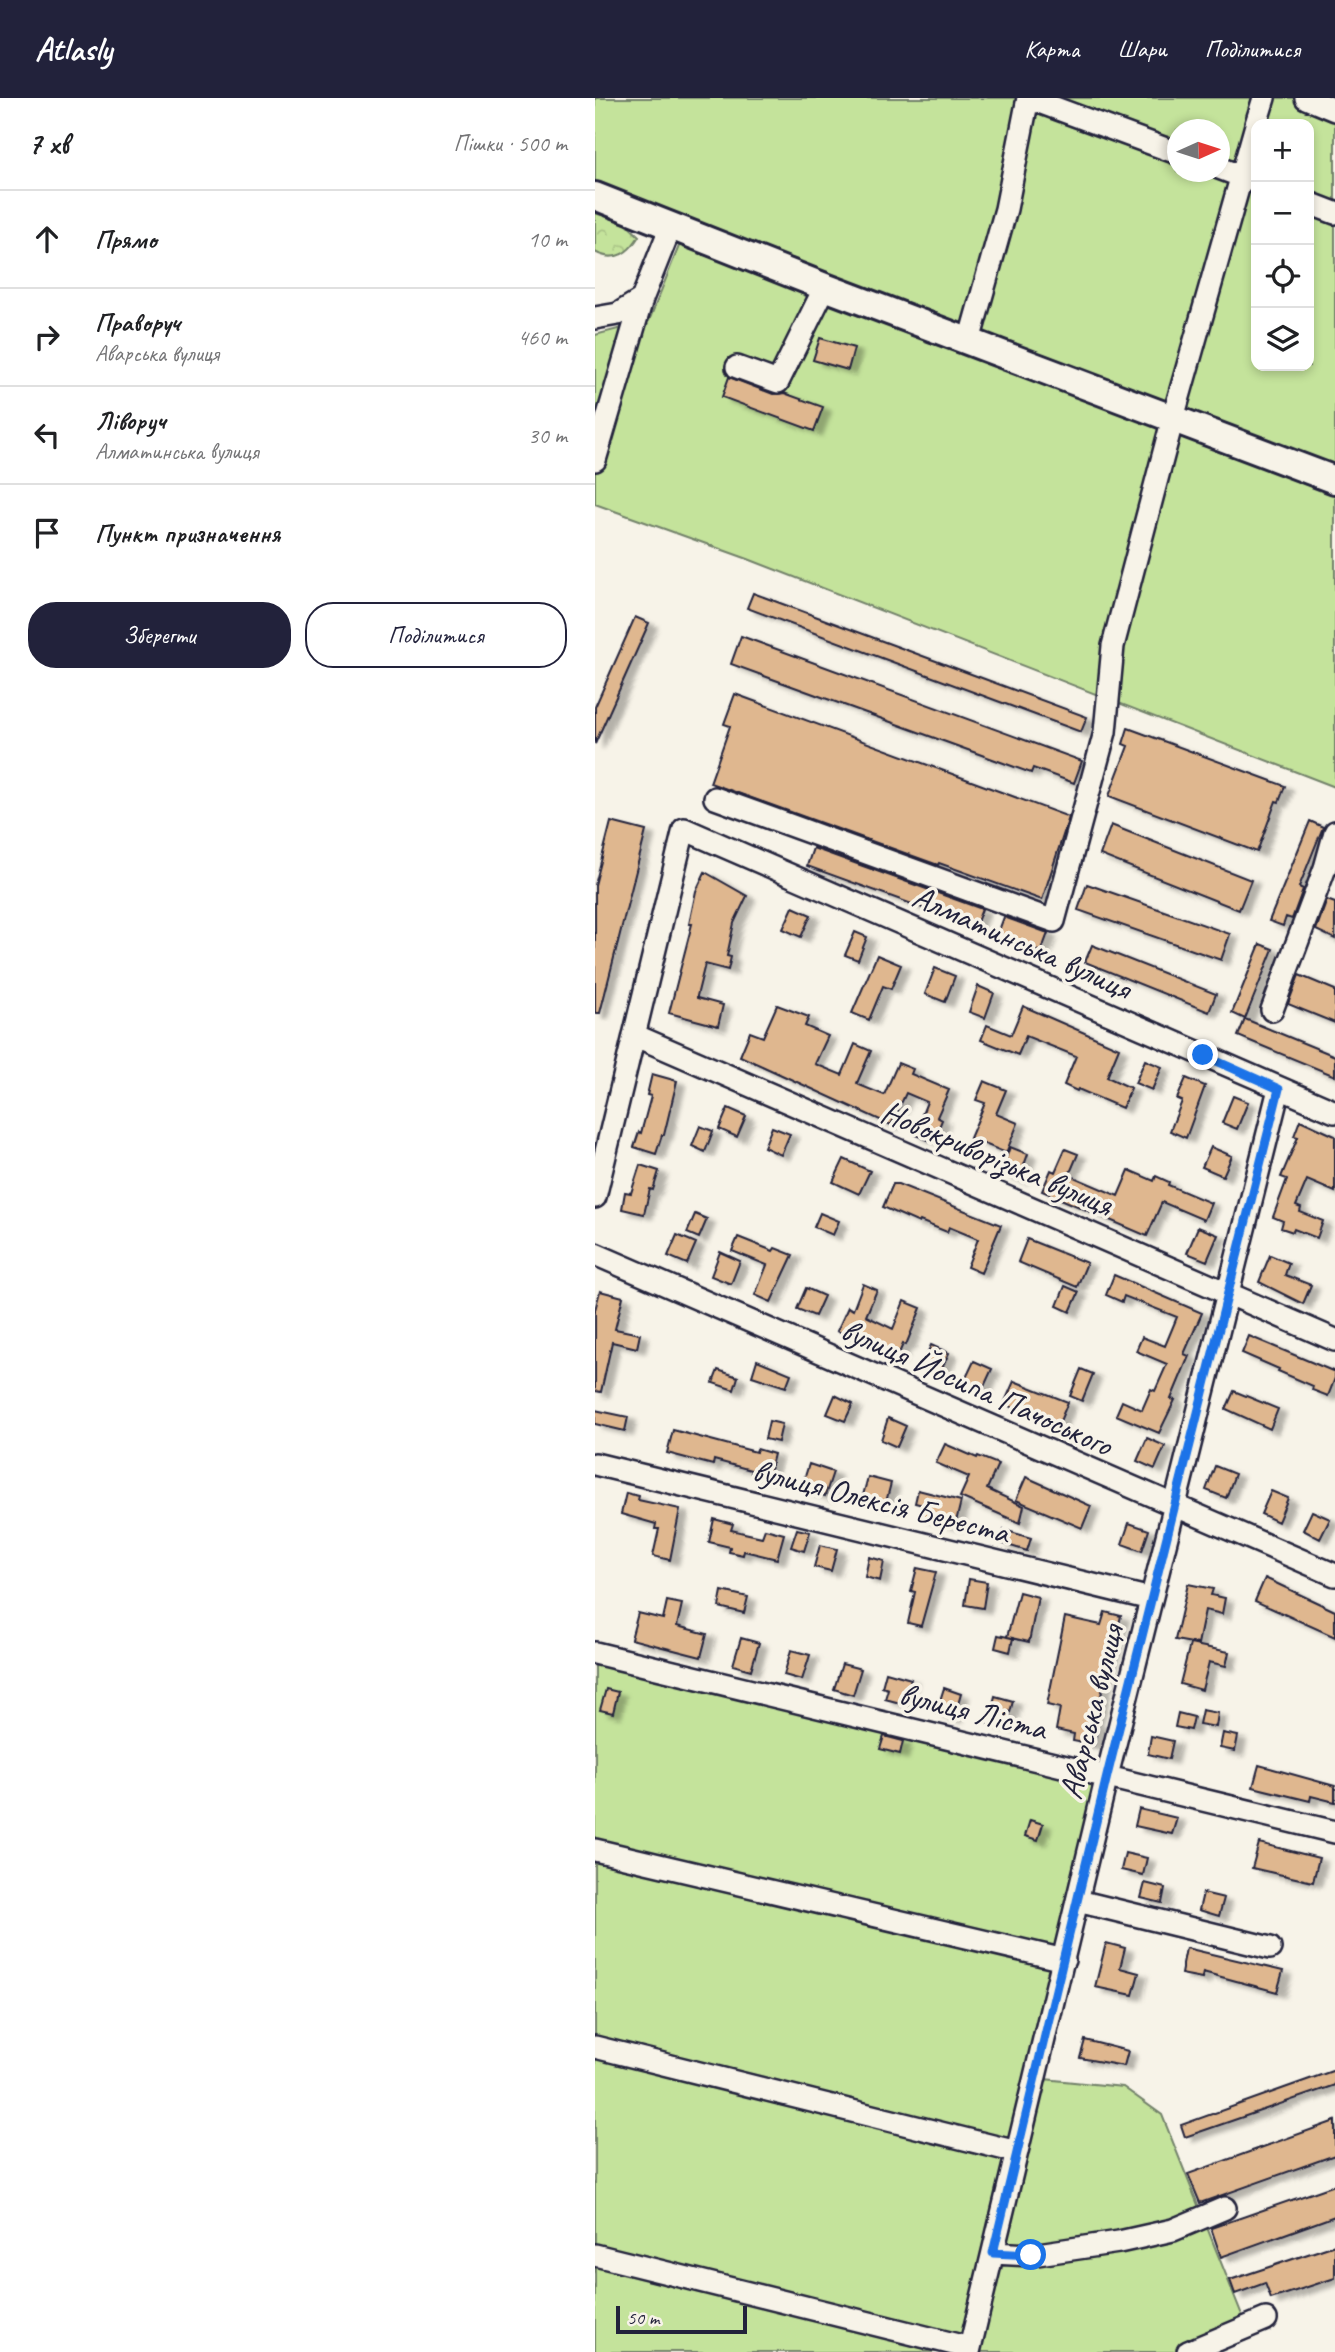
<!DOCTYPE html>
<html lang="uk">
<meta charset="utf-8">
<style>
:root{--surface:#fff;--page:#f6f6f6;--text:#202124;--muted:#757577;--line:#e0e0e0;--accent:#22223b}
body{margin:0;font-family:Caveat,sans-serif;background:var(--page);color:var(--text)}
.controls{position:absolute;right:21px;top:21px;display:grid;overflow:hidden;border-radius:14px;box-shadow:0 4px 10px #0003}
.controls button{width:63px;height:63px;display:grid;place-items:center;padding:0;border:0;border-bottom:2px solid var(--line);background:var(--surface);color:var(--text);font:35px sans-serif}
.compass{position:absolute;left:572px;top:21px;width:63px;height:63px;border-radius:50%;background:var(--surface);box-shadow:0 4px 10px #0003;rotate:87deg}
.scale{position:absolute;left:21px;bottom:18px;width:131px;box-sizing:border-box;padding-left:7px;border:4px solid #22223b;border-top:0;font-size:19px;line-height:24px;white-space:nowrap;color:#22223b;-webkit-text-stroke:5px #f7f3e8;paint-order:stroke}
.stop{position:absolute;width:21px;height:21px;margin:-16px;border:5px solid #1a73e8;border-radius:50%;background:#fff}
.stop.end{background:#1a73e8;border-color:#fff;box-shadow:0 2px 7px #0008}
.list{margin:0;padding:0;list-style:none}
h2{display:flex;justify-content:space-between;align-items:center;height:91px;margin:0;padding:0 28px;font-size:30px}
h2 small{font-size:23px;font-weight:400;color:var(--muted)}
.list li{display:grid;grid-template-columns:46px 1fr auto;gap:21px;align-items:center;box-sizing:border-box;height:98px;padding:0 28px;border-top:2px solid var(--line)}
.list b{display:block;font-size:26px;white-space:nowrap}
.list p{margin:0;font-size:23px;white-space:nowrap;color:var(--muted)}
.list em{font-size:23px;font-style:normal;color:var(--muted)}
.actions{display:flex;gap:14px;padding:21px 28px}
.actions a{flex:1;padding:16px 0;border:2px solid var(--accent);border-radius:28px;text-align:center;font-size:24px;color:var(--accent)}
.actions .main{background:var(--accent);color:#fff}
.icon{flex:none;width:38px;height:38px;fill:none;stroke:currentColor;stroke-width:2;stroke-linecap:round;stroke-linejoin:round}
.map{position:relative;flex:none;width:740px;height:2254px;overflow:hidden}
header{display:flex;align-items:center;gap:42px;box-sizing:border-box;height:98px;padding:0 35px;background:var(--accent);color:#fff}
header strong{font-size:33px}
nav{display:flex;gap:38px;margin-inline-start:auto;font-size:24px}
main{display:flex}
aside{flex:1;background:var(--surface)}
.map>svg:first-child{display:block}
.green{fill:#c4e39b;stroke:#73826b;stroke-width:2;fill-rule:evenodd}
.forest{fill:url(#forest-crowns);stroke:#73826b;stroke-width:2}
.building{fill:#dfb78f;stroke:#22223b;stroke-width:2;filter:url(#shadow)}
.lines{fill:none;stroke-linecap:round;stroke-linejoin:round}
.minor-casing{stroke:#22223b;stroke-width:26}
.major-casing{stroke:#22223b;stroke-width:32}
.minor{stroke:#f7f3e8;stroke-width:21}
.major{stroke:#f7f3e8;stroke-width:26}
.route{stroke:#1a73e8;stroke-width:9}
.labels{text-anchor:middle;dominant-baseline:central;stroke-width:7;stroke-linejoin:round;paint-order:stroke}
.street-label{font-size:33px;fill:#22223b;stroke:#f7f3e8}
</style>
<header>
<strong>Atlasly</strong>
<nav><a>Карта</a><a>Шари</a><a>Поділитися</a></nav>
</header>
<main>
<aside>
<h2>7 хв<small>Пішки · 500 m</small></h2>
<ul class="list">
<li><svg class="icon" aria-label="ahead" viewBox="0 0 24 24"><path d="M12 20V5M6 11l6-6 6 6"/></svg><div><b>Прямо</b></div><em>10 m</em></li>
<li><svg class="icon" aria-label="right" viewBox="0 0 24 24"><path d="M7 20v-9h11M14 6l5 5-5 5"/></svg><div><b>Праворуч</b><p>Аварська вулиця</p></div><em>460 m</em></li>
<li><svg class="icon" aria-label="left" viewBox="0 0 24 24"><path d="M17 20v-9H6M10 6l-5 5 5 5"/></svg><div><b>Ліворуч</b><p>Алматинська вулиця</p></div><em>30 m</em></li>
<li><svg class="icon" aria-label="arrive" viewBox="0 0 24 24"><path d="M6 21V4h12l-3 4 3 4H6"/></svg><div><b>Пункт призначення</b></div></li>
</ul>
<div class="actions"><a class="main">Зберегти</a><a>Поділитися</a></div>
</aside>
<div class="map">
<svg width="740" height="2254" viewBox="0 0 740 2254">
<defs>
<pattern id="forest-crowns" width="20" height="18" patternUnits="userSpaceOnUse" patternTransform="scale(1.75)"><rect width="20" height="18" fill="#c4e39b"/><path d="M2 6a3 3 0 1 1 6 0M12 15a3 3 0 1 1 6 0" fill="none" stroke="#a8c286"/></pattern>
<filter id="shadow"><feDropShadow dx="8" dy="4.5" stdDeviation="2" flood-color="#0004"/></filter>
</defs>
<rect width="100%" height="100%" fill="#f7f3e8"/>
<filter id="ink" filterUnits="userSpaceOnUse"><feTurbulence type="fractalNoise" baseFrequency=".0143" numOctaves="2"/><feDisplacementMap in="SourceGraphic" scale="14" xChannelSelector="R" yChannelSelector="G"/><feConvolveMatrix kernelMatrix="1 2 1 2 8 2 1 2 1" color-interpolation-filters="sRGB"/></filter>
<g filter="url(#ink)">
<!-- green -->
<path class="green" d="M0,0H711L740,12V689L153,461L0,406V237L54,223L90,133L0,98ZM661,26H714V268H661ZM582,32H624V74H582Z
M0,1555L512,1678L440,1980L528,1989L567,2017L655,2237L590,2254H0Z"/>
<!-- forest -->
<path class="forest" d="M0,115L29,124L44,138C34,155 20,165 0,154Z"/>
<!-- building -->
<path class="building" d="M225,240L259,250L253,272L218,262Z
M134,279L178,296L189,295L228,309L219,333L127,299Z
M158,495L492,619L486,634L152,510Z
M40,519L54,525L0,646V609Z
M146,538L487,663L479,685L438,670L436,675L136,566Z
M140,596L474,719L447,802L344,765L343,767L115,685L135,628L129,626Z
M533,630L690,688L684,704L681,703L662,754L514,698L533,648L528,646Z
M715,723L728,729L704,789L708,791L697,821L691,819L688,828L674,823Z
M16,724L51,733L5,915H0V787Z
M516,727L656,782L644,812L505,757Z
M218,750L387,811L380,829L212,768Z
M110,774L152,798L139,825L132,858L136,859L133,872L110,866L102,898V900L128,907L123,928L74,915L97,826H94L101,793Z
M492,786L635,836L626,862L483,812Z
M732,802L740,805V841L721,832Z
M198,809L216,817L206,839L188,831Z
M409,819L453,835L446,854L402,838Z
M260,834L272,839L263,862L250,857Z
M665,846L678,851L650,921L637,915Z
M497,847L621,896L614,914L490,864Z
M282,857L306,867L296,891L288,888L274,922L257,915Z
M340,870L360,878L350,904L330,896Z
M704,877L740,892V925L693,906Z
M383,888L399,895L390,920L374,914Z
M182,907L214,919L210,928L233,938L220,966L247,977L260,946L276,953L262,985L264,987L289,997L303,965L318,971L316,976L354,992L342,1019L347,1022L338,1044L319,1036L332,1004L311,995L296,1027L145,958L155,934L168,939Z
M428,908L524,950L512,979L536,990L527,1010L483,991L482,993L469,987L481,958L431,938L423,957L386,942L392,927L416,937Z
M650,921L740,958V978L643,938Z
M550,962L567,969L557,992L540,985Z
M57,976L82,983L69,1037H67L61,1056L39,1049L44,1034L46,1035L56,998L52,997Z
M591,980L610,988L591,1040L575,1033L587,1003L582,1001Z
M389,983L411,992L401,1016L423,1025L411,1055L375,1040L390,1005L381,1002Z
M638,998L653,1004L642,1031L627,1025Z
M133,1010L151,1018L142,1039L124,1031Z
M705,1022L740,1038V1094L712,1082L701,1108L706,1110L705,1114L728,1123L722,1140L699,1131L698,1134L686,1130L688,1123L678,1119L692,1081L686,1079L703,1039L699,1038Z
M105,1028L118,1033L110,1054L97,1048Z
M177,1029L195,1036L186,1057L169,1049Z
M415,1049L433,1056L424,1081L406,1074Z
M616,1049L637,1058L628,1078L607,1069Z
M470,1051L483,1056L474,1077L523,1098L534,1072L559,1083L561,1078L574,1084L573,1087L616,1105L609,1122L567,1104L552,1138L447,1093L456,1072L460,1074Z
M249,1061L275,1073L264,1096L238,1084Z
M45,1067L64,1073L58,1092L55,1091L49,1116L27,1111L30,1094L36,1095Z
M298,1086H303L406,1127L386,1175L372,1169L383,1141L354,1129L352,1134L325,1123L324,1125L288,1109Z
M225,1115L244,1123L238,1137L219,1129Z
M100,1116L112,1121L104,1140L92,1135Z
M603,1129L623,1137L612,1163L592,1155Z
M82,1137L101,1145L92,1166L73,1158Z
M143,1139L178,1153L180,1150L198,1157L176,1204L160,1197L172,1167L137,1153Z
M432,1141L492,1165L482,1189L423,1164Z
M125,1154L145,1163L136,1186L116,1178Z
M675,1157L694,1165L690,1177L716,1187L708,1206L664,1184Z
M519,1177L607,1215L589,1256L594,1258L576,1301L580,1302L564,1335L521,1317L527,1303L547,1312L556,1291L560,1293L572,1266L541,1253L547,1239L570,1248L582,1219L529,1198L527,1204L511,1197Z
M268,1186L282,1192L271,1218L298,1231L309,1203L326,1210L311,1247L308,1246L302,1260L242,1233L253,1209L258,1212Z
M470,1188L484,1194L475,1214L462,1208Z
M211,1190L229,1198L220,1218L202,1211Z
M5,1193L28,1199L20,1231L45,1236L42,1250L17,1244L6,1294L0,1293V1212Z
M654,1238L740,1274V1280L733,1298L717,1292L718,1288L683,1273L684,1271L647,1255Z
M336,1247L354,1255L344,1277L326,1269Z
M162,1262L196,1276L191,1289L157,1278Z
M379,1263L397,1271L386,1295L368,1286Z
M486,1271L498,1276L487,1303L475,1298Z
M123,1272L143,1279L139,1292L118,1285Z
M419,1283L473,1304L463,1328L409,1306Z
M639,1293L683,1311L675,1331L631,1311Z
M240,1297L258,1306L250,1323L232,1316Z
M0,1312L33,1319L30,1333L0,1326Z
M293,1320L311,1328L302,1349L286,1342Z
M174,1323L187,1326L183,1344L170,1341Z
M78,1332L161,1354L162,1351L179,1356L173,1380L156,1375V1372L119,1362L118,1367L72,1355Z
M552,1340L570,1348L560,1371L542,1363Z
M350,1346L382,1360L383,1358L403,1366L392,1391L429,1408L425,1425L365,1399L374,1379L341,1365Z
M214,1366L238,1374L230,1398L206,1391Z
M620,1368L640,1376L631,1400L611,1392Z
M273,1379L296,1385L290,1408L267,1401Z
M431,1379L496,1408L487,1430L421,1402Z
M323,1392L366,1403L360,1428L325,1419L328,1407L320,1405Z
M676,1393L693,1400L683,1424L666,1416Z
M31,1395L44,1398L43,1402L85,1411L75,1462L58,1458L64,1431H60L61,1426L26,1416Z
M717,1413L735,1421L725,1441L708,1432Z
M119,1421L138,1426L136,1432L167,1439L170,1431L189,1436L182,1461L149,1453L148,1457L134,1454L135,1449L114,1444Z
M534,1425L554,1432L547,1453L527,1446Z
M202,1431L215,1434L209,1453L196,1449Z
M409,1432L436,1440L432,1453L406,1445Z
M225,1447L242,1451L236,1473L219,1469Z
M274,1459L289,1463L285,1483L270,1479Z
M322,1470L341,1474L326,1528L313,1525L320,1494L316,1493Z
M670,1480L740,1513V1539L660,1503Z
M374,1481L392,1484L388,1510L370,1507Z
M593,1486L618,1491L616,1497L630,1500L627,1516L610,1512L603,1546L580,1542Z
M127,1493L153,1499L149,1515L124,1509Z
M424,1494L443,1499L434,1544L412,1539Z
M72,1503L87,1506L82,1528L112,1536L106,1559L36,1541L43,1515L68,1521Z
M510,1514L526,1518L499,1625L503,1626L499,1647L478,1643L479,1636L461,1632L465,1610L452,1607L470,1519L506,1527Z
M403,1537L418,1540L415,1554L400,1550Z
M146,1540L164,1545L156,1572L138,1567Z
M595,1546L634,1554L631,1568L614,1564L607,1592L585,1586Z
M196,1552L215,1557L207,1582L189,1577Z
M247,1566L266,1571L258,1597L239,1591Z
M291,1574L316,1581L309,1606L290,1601L293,1591L287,1589Z
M349,1590L366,1596L359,1620L341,1615Z
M11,1591L23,1594L18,1615L5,1612Z
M400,1598L418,1603L411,1630L393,1625Z
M607,1612L623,1615L621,1629L604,1626Z
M583,1615L599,1619L596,1632L580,1629Z
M628,1635L643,1638L640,1653L625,1650Z
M289,1638L308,1643L305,1656L285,1651Z
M556,1638L578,1643L574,1661L553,1656Z
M664,1667L740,1688V1704L716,1698L715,1703L658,1689Z
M544,1711L582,1720L577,1736L540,1728Z
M435,1722L448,1726L443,1742L430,1738Z
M664,1745L724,1760L718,1784L657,1770Z
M530,1755L552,1760L548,1777L526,1772Z
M550,1785L570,1790L567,1805L546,1800Z
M608,1795L629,1800L624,1818L604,1812Z
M511,1845L530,1850L525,1870L544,1875L538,1897L500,1889Z
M591,1850L688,1873L682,1894L608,1874L607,1880L586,1876Z
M490,1942L533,1953L529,1968L485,1960Z
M740,1972V1987L590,2039L586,2027Z
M740,2023V2057L605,2105L593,2076Z
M740,2087V2118L626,2159L616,2130Z
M740,2147V2180L676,2201L670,2185L640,2196L635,2182Z"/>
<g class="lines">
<defs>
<path id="minor" d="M433,0L582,55
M711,0L740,12
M661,26L669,0
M624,70L661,84
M714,105L740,115
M0,220L23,216L47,201L76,128
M374,243L411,111L433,0
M142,269L183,284L230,189
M0,362L47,201
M120,700L459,823L510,634L518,548L578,320L661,27
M677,912L730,770L740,734
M39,937L740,1242
M0,1099L89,731L740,1014
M0,1156L740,1477
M0,1366L556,1501
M0,1555L740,1734
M0,1752L469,1862
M483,1803L675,1850
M0,1949L422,2054
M398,2155L436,2157L524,2144L578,2132L630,2110
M0,2157L375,2250
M374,2254L512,1678L684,991
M593,2254L671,2221"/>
<path id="major" d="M0,98L230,189L740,382"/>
</defs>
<!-- minor casing -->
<use href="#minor" class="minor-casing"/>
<!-- major casing -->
<use href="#major" class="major-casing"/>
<!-- minor -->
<use href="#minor" class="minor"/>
<!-- major -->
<use href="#major" class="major"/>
</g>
</g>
<g class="lines" filter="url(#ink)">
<!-- route -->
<path class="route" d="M436,2157L398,2155L512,1678L684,991L608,957"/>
</g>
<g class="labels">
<!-- street labels -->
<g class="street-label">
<text transform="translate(427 844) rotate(24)">Алматинська вулиця</text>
<text transform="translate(402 1060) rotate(23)">Новокриворізька вулиця</text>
<text transform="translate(382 1289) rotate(24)">вулиця Йосипа Пачоського</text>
<text transform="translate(286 1403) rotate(14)">вулиця Олексія Береста</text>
<text transform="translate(378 1613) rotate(14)">вулиця Ліста</text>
<text transform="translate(496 1614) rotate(-76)">Аварська вулиця</text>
</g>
</g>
</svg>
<div class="controls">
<button>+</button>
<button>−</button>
<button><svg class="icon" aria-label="locate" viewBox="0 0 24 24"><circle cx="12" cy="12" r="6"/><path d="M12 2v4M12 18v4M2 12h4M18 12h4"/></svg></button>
<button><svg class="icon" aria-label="layers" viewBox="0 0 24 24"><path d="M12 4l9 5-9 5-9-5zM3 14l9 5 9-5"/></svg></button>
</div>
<svg class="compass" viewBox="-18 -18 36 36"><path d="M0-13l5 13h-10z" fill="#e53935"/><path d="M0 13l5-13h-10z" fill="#757577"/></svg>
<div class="scale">50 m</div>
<div class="stop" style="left:436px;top:2157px"></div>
<div class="stop end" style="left:608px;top:957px"></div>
</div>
</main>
